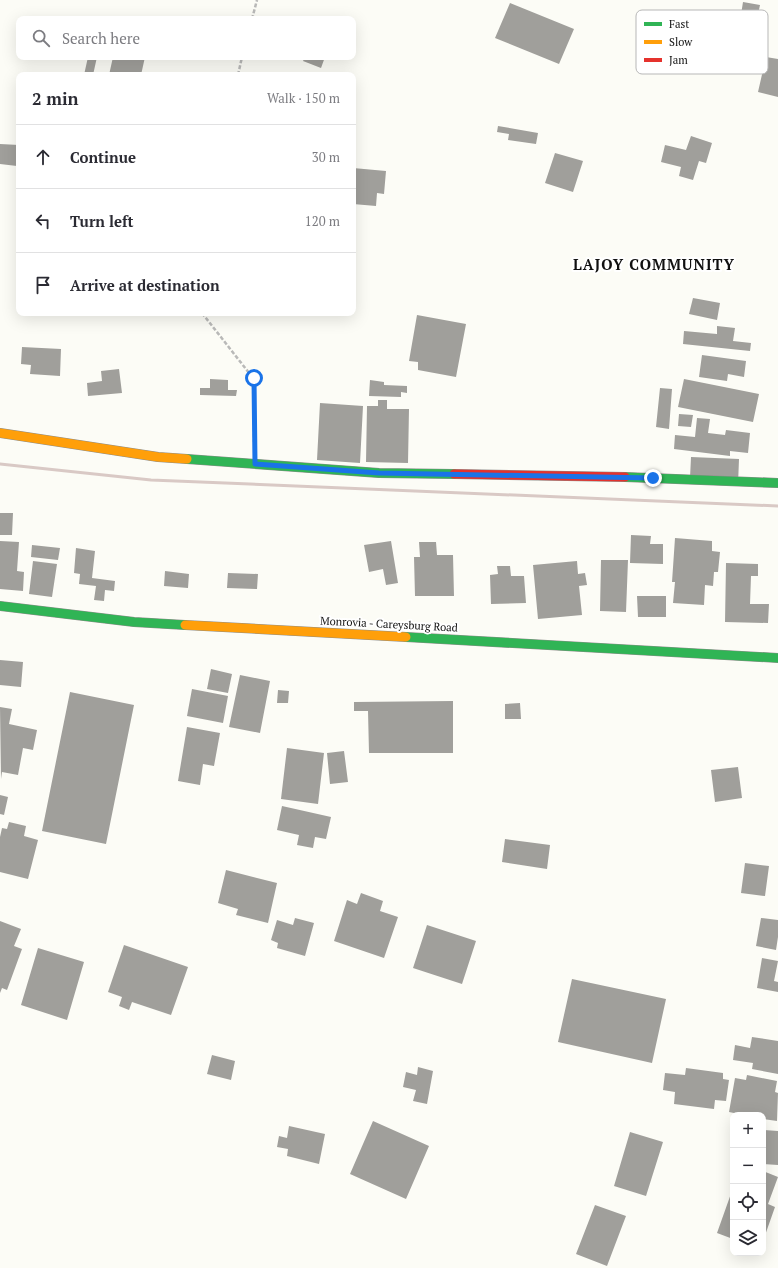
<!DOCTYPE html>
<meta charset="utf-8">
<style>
:root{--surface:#fff;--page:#f2f2f3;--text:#2b2b33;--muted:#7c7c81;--line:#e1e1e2}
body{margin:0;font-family:"PT Serif",serif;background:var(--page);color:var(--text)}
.controls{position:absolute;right:12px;bottom:12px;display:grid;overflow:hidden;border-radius:8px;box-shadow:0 4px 16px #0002}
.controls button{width:36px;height:36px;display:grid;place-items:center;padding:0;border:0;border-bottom:1px solid var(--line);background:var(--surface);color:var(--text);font:20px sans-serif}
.stop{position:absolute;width:12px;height:12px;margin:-9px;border:3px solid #1a73e8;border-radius:50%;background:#fff}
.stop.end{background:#1a73e8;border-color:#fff;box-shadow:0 1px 4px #0008}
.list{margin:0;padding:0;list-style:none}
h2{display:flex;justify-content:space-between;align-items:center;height:52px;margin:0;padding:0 16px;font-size:17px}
h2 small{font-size:13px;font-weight:400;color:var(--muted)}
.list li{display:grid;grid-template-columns:26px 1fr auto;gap:12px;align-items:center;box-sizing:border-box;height:64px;padding:0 16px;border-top:1px solid var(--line)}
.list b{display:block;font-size:15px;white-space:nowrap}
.list em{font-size:13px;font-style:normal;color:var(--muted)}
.icon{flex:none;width:22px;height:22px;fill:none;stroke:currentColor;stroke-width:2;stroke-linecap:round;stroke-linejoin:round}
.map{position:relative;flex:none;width:778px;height:1268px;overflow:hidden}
.search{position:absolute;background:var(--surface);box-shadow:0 4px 16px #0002;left:16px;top:16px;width:340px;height:44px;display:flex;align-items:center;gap:10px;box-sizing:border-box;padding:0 14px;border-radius:8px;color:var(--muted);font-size:15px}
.panel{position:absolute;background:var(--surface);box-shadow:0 4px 16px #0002;left:16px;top:72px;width:340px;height:244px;border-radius:8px}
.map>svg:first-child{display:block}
.building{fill:#a09f9b}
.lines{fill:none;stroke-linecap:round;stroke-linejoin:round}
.fast-casing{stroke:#8d8d8a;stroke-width:10}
.slow-casing{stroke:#8d8d8a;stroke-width:10}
.jam-casing{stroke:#8d8d8a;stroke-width:10}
.path{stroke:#b9b9b8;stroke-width:2.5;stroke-dasharray:4 2;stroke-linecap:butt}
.fast{stroke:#30b455;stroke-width:9}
.slow{stroke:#ff9f0a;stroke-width:9}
.jam{stroke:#e5322d;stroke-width:9}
.rail{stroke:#d9c9c5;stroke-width:3}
.route{stroke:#1a73e8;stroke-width:5}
.labels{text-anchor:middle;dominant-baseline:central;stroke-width:4;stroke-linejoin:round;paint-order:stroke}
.street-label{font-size:11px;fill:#101010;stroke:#fff}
.district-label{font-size:15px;font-weight:bold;letter-spacing:1px;fill:#101010;stroke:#fff}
.key{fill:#fff;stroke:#b7b7b7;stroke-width:1}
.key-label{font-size:11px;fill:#101010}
</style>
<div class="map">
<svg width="778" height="1268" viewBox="0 0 778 1268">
<rect width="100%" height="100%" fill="#fcfcf6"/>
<!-- building -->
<path class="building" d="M743,2L760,5L756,24L740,21Z
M510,3L574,29L559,64L495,38Z
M88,57H97L93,75H84Z
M113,57H145L141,75H109Z
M305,57H325L321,68L303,61Z
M766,57L778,59V97L758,92Z
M498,126L538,133L536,144L508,140L509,134L497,132Z
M691,136L712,143L706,163L699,161L693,180L679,176L681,167L661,162L665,145L686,150Z
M0,144L19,145L17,166L0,164Z
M555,153L583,161L573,192L545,183Z
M353,168L386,171L384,194L377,193L376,206L353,204Z
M693,298L720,303L717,320L689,314Z
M417,315L466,324L456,377L418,370V362L409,361Z
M717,326L735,328L733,341L751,343L750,351L683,344L684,331L717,334Z
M22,347L61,349L60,376L30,374L31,365L21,364Z
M702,355L746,361L744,377L728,374L727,381L699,377Z
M119,369L122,393L88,396L87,383L102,381L101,371Z
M210,379L228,380V390H237L236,396L200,395V388H210Z
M684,379L759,394L753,422L678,407Z
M370,380L384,382V385L407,386V393L401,392V397L369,396Z
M660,388L672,389L669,429L656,427Z
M378,400H387V409H409L408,463L366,462L367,406H378Z
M320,403L363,406L360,463L317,460Z
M679,414L693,415L691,427L678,426Z
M697,418L710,419L708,433L725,435L726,430L750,433L748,453L730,451V456L674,449L675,435L695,437Z
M691,457L739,459L738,485L690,478Z
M0,513H13L12,535H0Z
M631,535L651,536L650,544H663V564L630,563Z
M675,538L712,541V551L720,552L718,572H714L713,586L705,585L704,605L673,603L675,582H672Z
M0,541L19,542L17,571L24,572L23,591L0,589Z
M391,541L398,583L386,585L383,569L369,572L364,545Z
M419,542H436L437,555H453L454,596H415L414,557H420Z
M32,545L60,548L58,560L31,557Z
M76,548L95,551L92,578L115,581L114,591L105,590L104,601L94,600L96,586L79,584L80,574L74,573Z
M601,560H628L626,612L600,611Z
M33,561L57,564L52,597L29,594Z
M577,561L578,574L585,573L587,585L579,586L582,615L538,619L533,565Z
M726,563L758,564V576H751L750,604H769L768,623L725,622Z
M497,566H510L511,576H524L526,603L491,604L490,575L498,574Z
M165,571L189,574L188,588L164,586Z
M228,573L258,574L257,589L227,588Z
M637,596H666V617H638Z
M0,660L23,662L21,687L0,685Z
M211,669L232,674L228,693L207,689Z
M240,675L270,681L260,733L229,727Z
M192,689L228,696L223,723L187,716Z
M278,690L289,691L288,703H277Z
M70,692L134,705L106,844L42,831Z
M453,701V753H369L368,711H354V702Z
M520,703L521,719H505V704Z
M0,707L12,709L9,724L37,730L33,750L23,748L18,775L2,772L1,779Z
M187,727L220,733L214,766L203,764L200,785L178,781Z
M287,748L324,753L318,804L281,799Z
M344,751L348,782L330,784L327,753Z
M738,767L742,798L715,802L711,770Z
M0,795L8,797L4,815L0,814Z
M282,806L331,817L326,839L315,837L313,848L297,845L299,835L277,830Z
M9,822L26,826L24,836L38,840L28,879L0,872V837L2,828L7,829Z
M505,839L550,845L547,869L502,862Z
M745,863L769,866L765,896L741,893Z
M226,870L277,883L268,923L236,915L238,909L218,903Z
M361,893L383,901L380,911L398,917L384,958L334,941L347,900L357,904Z
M295,918L314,923L305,956L277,948L278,943L271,940L277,920L293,925Z
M761,918L778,920V937L776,950L756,946Z
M0,921L21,929L14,946L22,949L7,990L2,988L0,993Z
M427,925L476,941L462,984L413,968Z
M124,945L188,967L171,1015L132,1002L129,1010L119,1006L122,997L108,992Z
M38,948L84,962L67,1020L21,1005Z
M762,958L778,961L774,981L778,982V992L757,988Z
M572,979L666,999L652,1063L558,1042Z
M752,1037L778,1041V1074L752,1069L753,1063L733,1060L735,1045L750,1048Z
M212,1055L235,1061L231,1080L207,1074Z
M418,1067L433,1071L427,1104L413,1101L416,1090L403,1087L406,1072L417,1075Z
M686,1068L723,1073V1079L729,1080L726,1101L715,1100L714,1109L674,1104L675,1092L663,1090L665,1073L685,1075Z
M747,1075L777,1081L775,1092L778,1093L777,1121L763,1119V1115H744L729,1112L735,1078L746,1080Z
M373,1121L429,1146L406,1199L350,1174Z
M289,1126L325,1134L319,1164L287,1156L288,1149L277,1147L279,1136L287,1138Z
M764,1130L778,1131V1165L763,1164Z
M630,1132L663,1142L646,1196L614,1186Z
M763,1171L778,1177L768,1204L775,1207L763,1241Z
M733,1188V1239L717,1233Z
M595,1205L626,1216L607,1266L576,1254Z"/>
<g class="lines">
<defs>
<path id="fast" d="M187,459L379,473L454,474
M625,477L778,483
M0,606L134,622L185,625
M406,637L778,658"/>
<path id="slow" d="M0,433L158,457L187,459
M185,625L406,637"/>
<path id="jam" d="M454,474L625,477"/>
</defs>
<!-- fast casing -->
<use href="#fast" class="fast-casing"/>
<!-- slow casing -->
<use href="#slow" class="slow-casing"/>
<!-- jam casing -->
<use href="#jam" class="jam-casing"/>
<!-- path -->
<path class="path" d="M252,19L257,0
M238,75L242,57
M202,313L253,378L254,442"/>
<!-- fast -->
<use href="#fast" class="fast"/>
<!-- slow -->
<use href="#slow" class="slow"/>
<!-- jam -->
<use href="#jam" class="jam"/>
<!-- rail -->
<path class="rail" d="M0,464L151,480L778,506"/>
</g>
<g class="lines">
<!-- route -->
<path class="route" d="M254,378L255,464L379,473L653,478"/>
</g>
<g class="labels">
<!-- street labels -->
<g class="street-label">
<text transform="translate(389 624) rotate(3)">Monrovia - Careysburg Road</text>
</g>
<!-- district labels -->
<g class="district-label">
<text x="654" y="264">LAJOY COMMUNITY</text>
</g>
</g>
<!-- legend -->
<rect x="636" y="10" width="132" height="64" rx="6" class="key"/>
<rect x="644" y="22" width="18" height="4" fill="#30b455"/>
<rect x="644" y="40" width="18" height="4" fill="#ff9f0a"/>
<rect x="644" y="58" width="18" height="4" fill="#e5322d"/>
<g class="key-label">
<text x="669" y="28">Fast</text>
<text x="669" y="46">Slow</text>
<text x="669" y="64">Jam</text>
</g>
</svg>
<div class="controls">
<button>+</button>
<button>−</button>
<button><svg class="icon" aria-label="locate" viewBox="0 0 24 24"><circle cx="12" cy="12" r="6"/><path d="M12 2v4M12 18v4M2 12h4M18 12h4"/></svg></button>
<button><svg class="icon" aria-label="layers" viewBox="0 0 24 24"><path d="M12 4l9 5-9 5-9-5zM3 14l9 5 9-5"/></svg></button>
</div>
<div class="stop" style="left:254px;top:378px"></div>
<div class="stop end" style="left:653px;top:478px"></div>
<div class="search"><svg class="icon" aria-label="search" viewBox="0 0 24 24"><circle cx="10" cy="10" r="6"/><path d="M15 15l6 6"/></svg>Search here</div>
<section class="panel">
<h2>2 min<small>Walk · 150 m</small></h2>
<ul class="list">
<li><svg class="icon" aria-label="ahead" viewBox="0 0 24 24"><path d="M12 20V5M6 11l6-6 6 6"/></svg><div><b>Continue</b></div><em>30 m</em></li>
<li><svg class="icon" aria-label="left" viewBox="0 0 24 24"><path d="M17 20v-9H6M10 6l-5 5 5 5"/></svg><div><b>Turn left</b></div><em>120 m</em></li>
<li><svg class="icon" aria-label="arrive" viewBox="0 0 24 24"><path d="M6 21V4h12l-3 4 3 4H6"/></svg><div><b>Arrive at destination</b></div></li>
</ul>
</section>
</div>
